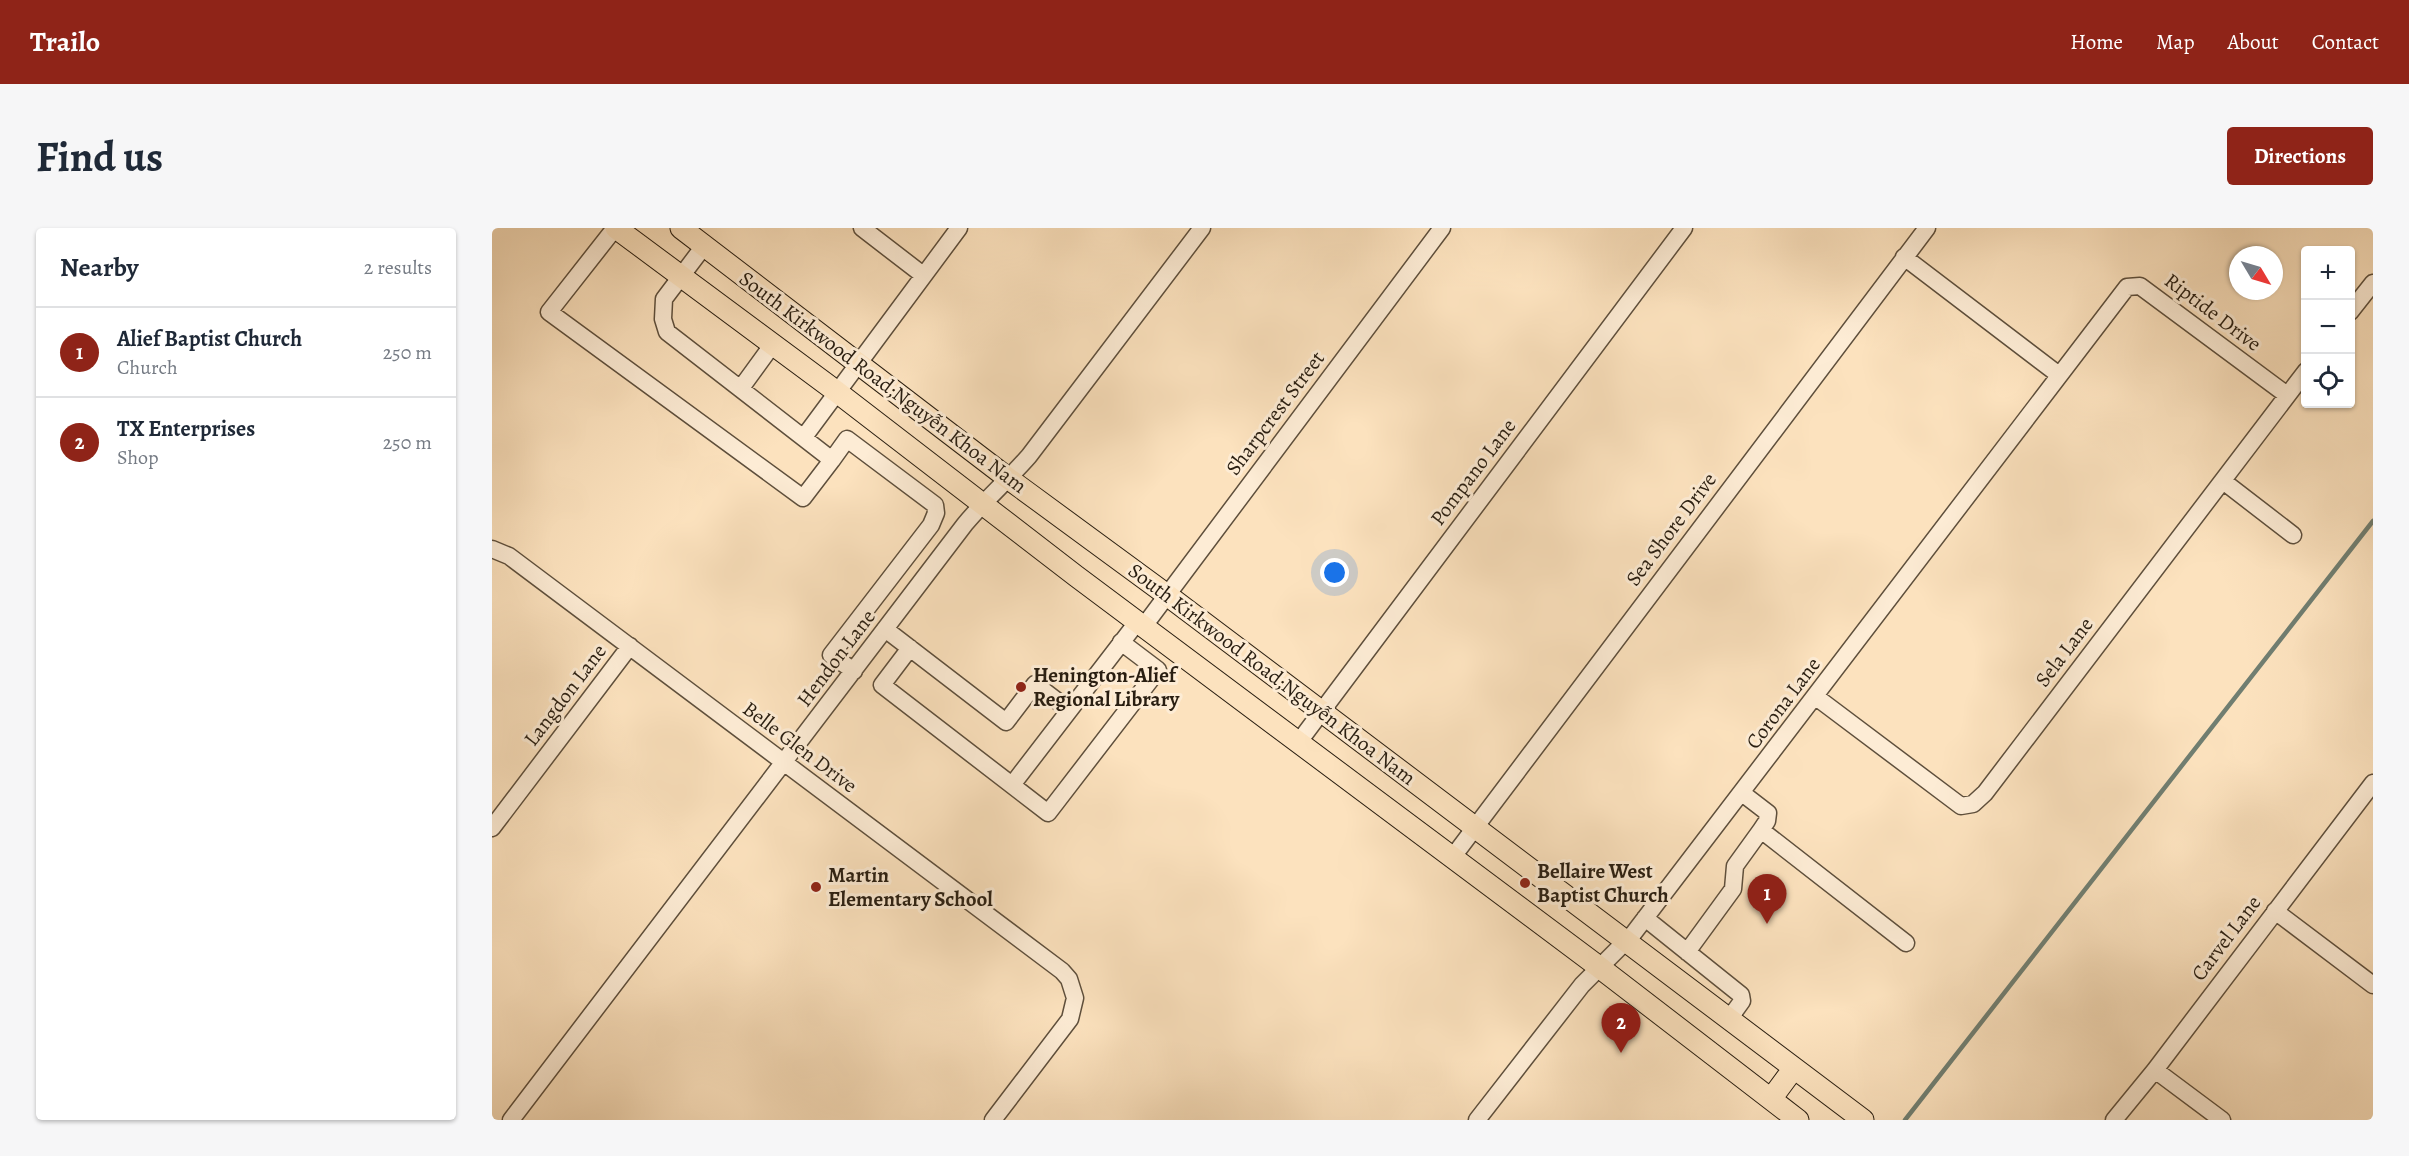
<!DOCTYPE html>
<meta charset="utf-8">
<style>
:root{--surface:#fff;--page:#f6f6f7;--text:#1f2937;--muted:#747a83;--line:#e0e1e3;--accent:#8f2418}
body{margin:0;font-family:Alegreya,serif;background:var(--page);color:var(--text)}
.controls{position:absolute;right:18px;top:18px;display:grid;overflow:hidden;border-radius:6px;box-shadow:0 2px 4px #0004}
.controls button{width:54px;height:54px;display:grid;place-items:center;padding:0;border:0;border-bottom:2px solid var(--line);background:var(--surface);color:var(--text);font:30px sans-serif}
.compass{position:absolute;left:1737px;top:18px;width:54px;height:54px;border-radius:50%;background:var(--surface);box-shadow:0 2px 4px #0004;rotate:128deg}
.you{position:absolute;left:843px;top:345px;width:21px;height:21px;margin:-15px;border:4px solid #fff;border-radius:50%;background:#1a73e8;box-shadow:0 0 0 9px #1a73e833}
.badge{display:grid;place-items:center;width:39px;height:39px;border-radius:50%;background:var(--accent);color:#fff;font-size:20px;font-weight:700}
.pin{position:absolute;translate:-50% -50px;filter:drop-shadow(0 2px 3px #0008)}
.pin::after{content:'';position:absolute;top:32px;width:21px;height:18px;background:inherit;clip-path:polygon(0 0,100% 0,50% 100%)}
.list{margin:0;padding:0;list-style:none}
h2{display:flex;justify-content:space-between;align-items:center;height:78px;margin:0;padding:0 24px;font-size:26px}
h2 small{font-size:20px;font-weight:400;color:var(--muted)}
.list li{display:grid;grid-template-columns:39px 1fr auto;gap:18px;align-items:center;box-sizing:border-box;height:90px;padding:0 24px;border-top:2px solid var(--line)}
.list b{display:block;font-size:22px;white-space:nowrap}
.list p{margin:0;font-size:20px;white-space:nowrap;color:var(--muted)}
.list em{font-size:20px;font-style:normal;color:var(--muted)}
.icon{flex:none;width:33px;height:33px;fill:none;stroke:currentColor;stroke-width:2;stroke-linecap:round;stroke-linejoin:round}
.map{position:relative;flex:none;width:1881px;height:892px;overflow:hidden;border-radius:6px}
header{display:flex;align-items:center;gap:36px;box-sizing:border-box;height:84px;padding:0 30px;background:var(--accent);color:#fff}
header strong{font-size:28px}
nav{display:flex;gap:33px;margin-inline-start:auto;font-size:21px}
.intro{display:flex;align-items:center;justify-content:space-between;box-sizing:border-box;height:144px;padding:0 36px}
h1{margin:0;font-size:42px}
.button{padding:15px 27px;border-radius:6px;background:var(--accent);color:#fff;font-size:21px;font-weight:700}
main{display:flex;gap:36px;padding:0 36px}
aside{flex:1;background:var(--surface);border-radius:6px;box-shadow:0 2px 4px #0004}
.map>svg:first-child{display:block}
.lines{fill:none;stroke-linecap:round;stroke-linejoin:round}
.stream{stroke:#707e71;stroke-width:4.5}
.minor-casing{stroke:#5e4f3c;stroke-width:19}
.major-casing{stroke:#291e11;stroke-width:23}
.minor{stroke:#fdecd5;stroke-width:16}
.major{stroke:#fce2be;stroke-width:21}
.poi-dot{fill:#8f2418;stroke:#fdecd5;stroke-width:2}
.labels{text-anchor:middle;dominant-baseline:central;stroke-width:6;stroke-linejoin:round;paint-order:stroke}
.street-label{font-size:21px;fill:#291e11;stroke:#fdecd5}
.poi-label{font-size:21px;font-weight:bold;fill:#291e11;stroke:#fdecd5;text-anchor:start}
</style>
<header>
<strong>Trailo</strong>
<nav><a>Home</a><a>Map</a><a>About</a><a>Contact</a></nav>
</header>
<div class="intro"><h1>Find us</h1><a class="button">Directions</a></div>
<main>
<aside>
<h2>Nearby<small>2 results</small></h2>
<ul class="list">
<li><span class="badge">1</span><div><b>Alief Baptist Church</b><p>Church</p></div><em>250 m</em></li>
<li><span class="badge">2</span><div><b>TX Enterprises</b><p>Shop</p></div><em>250 m</em></li>
</ul>
</aside>
<div class="map">
<svg width="1881" height="892" viewBox="0 0 1881 892">
<rect width="100%" height="100%" fill="#fce2be"/>
<filter id="stains"><feTurbulence type="fractalNoise" baseFrequency=".00333" numOctaves="4"/><feColorMatrix values="0 0 0 0 .2 0 0 0 0 .09 0 0 0 0 .02 0 0 0 .5 -.17"/></filter>
<radialGradient id="worn" r=".72"><stop offset=".6" stop-color="#630" stop-opacity="0"/><stop offset="1" stop-color="#630" stop-opacity=".3"/></radialGradient>
<g class="lines">
<!-- stream -->
<path class="stream" d="M1413,892L1881,293"/>
<defs>
<path id="minor" d="M123,0L57,84L311,270L340,232
M370,0L431,47
M212,18L172,71L171,91L175,104L340,232L355,211L443,277L444,285L439,297L339,427L362,443
M1412,29L1567,147
M1858,84L1881,55
M249,160L281,116
M312,209L467,0
M1731,253L1801,307
M0,321L17,328L570,743L577,751L583,770L578,791L501,892
M652,398L950,0
M393,401L514,494L543,456L577,482
M418,420L390,457L556,585L666,442L629,414
M1324,469L1469,578L1481,576L1493,565L1814,143
M806,515L1192,0
M520,557L646,393
M1250,565L1276,585L1275,593L1269,602
M0,600L138,418
M960,630L1435,0
M1783,683L1881,757
M1153,690L1249,767L1250,773L1237,791
M1195,724L1241,661L1243,638L1269,602L1414,715
M1663,842L1730,892
M19,892L473,296C493,272 516,252 537,228L710,0
M985,892L1090,757L1141,706L1635,59L1648,58L1795,167
M1622,892L1663,842L1881,555"/>
<path id="major" d="M124,0L345,164L584,348L1107,739L1306,892
M189,0L517,251L675,367L1371,892
M1279,871L1302,840"/>
</defs>
<!-- minor casing -->
<use href="#minor" class="minor-casing"/>
<!-- major casing -->
<use href="#major" class="major-casing"/>
<!-- minor -->
<use href="#minor" class="minor"/>
<!-- major -->
<use href="#major" class="major"/>
</g>
<!-- markers -->
<g class="poi-dot">
<circle cx="529" cy="459" r="6"/>
<circle cx="1033" cy="655" r="6"/>
<circle cx="324" cy="659" r="6"/>
</g>
<g class="labels">
<!-- street labels -->
<g class="street-label">
<text transform="translate(1721 84) rotate(37)">Riptide Drive</text>
<text transform="translate(391 154) rotate(37)">South Kirkwood Road;Nguyễn Khoa Nam</text>
<text transform="translate(783 185) rotate(-53)">Sharpcrest Street</text>
<text transform="translate(981 244) rotate(-53)">Pompano Lane</text>
<text transform="translate(1179 301) rotate(-53)">Sea Shore Drive</text>
<text transform="translate(1572 424) rotate(-53)">Sela Lane</text>
<text transform="translate(344 430) rotate(-53)">Hendon Lane</text>
<text transform="translate(780 446) rotate(37)">South Kirkwood Road;Nguyễn Khoa Nam</text>
<text transform="translate(73 467) rotate(-53)">Langdon Lane</text>
<text transform="translate(1291 475) rotate(-53)">Corona Lane</text>
<text transform="translate(308 519) rotate(37)">Belle Glen Drive</text>
<text transform="translate(1734 710) rotate(-53)">Carvel Lane</text>
</g>
<!-- poi labels -->
<g class="poi-label">
<text x="541" y="447">Henington-Alief<tspan x="541" dy="24">Regional Library</tspan></text>
<text x="1045" y="643">Bellaire West<tspan x="1045" dy="24">Baptist Church</tspan></text>
<text x="336" y="647">Martin<tspan x="336" dy="24">Elementary School</tspan></text>
</g>
</g>
<rect width="100%" height="100%" filter="url(#stains)"/>
<rect width="100%" height="100%" fill="url(#worn)"/>
</svg>
<div class="controls">
<button>+</button>
<button>−</button>
<button><svg class="icon" aria-label="locate" viewBox="0 0 24 24"><circle cx="12" cy="12" r="6"/><path d="M12 2v4M12 18v4M2 12h4M18 12h4"/></svg></button>
</div>
<svg class="compass" viewBox="-18 -18 36 36"><path d="M0-13l5 13h-10z" fill="#e53935"/><path d="M0 13l5-13h-10z" fill="#747a83"/></svg>
<div class="you"></div>
<div class="pin badge" style="left:1275px;top:696px">1</div>
<div class="pin badge" style="left:1129px;top:825px">2</div>
</div>
</main>
